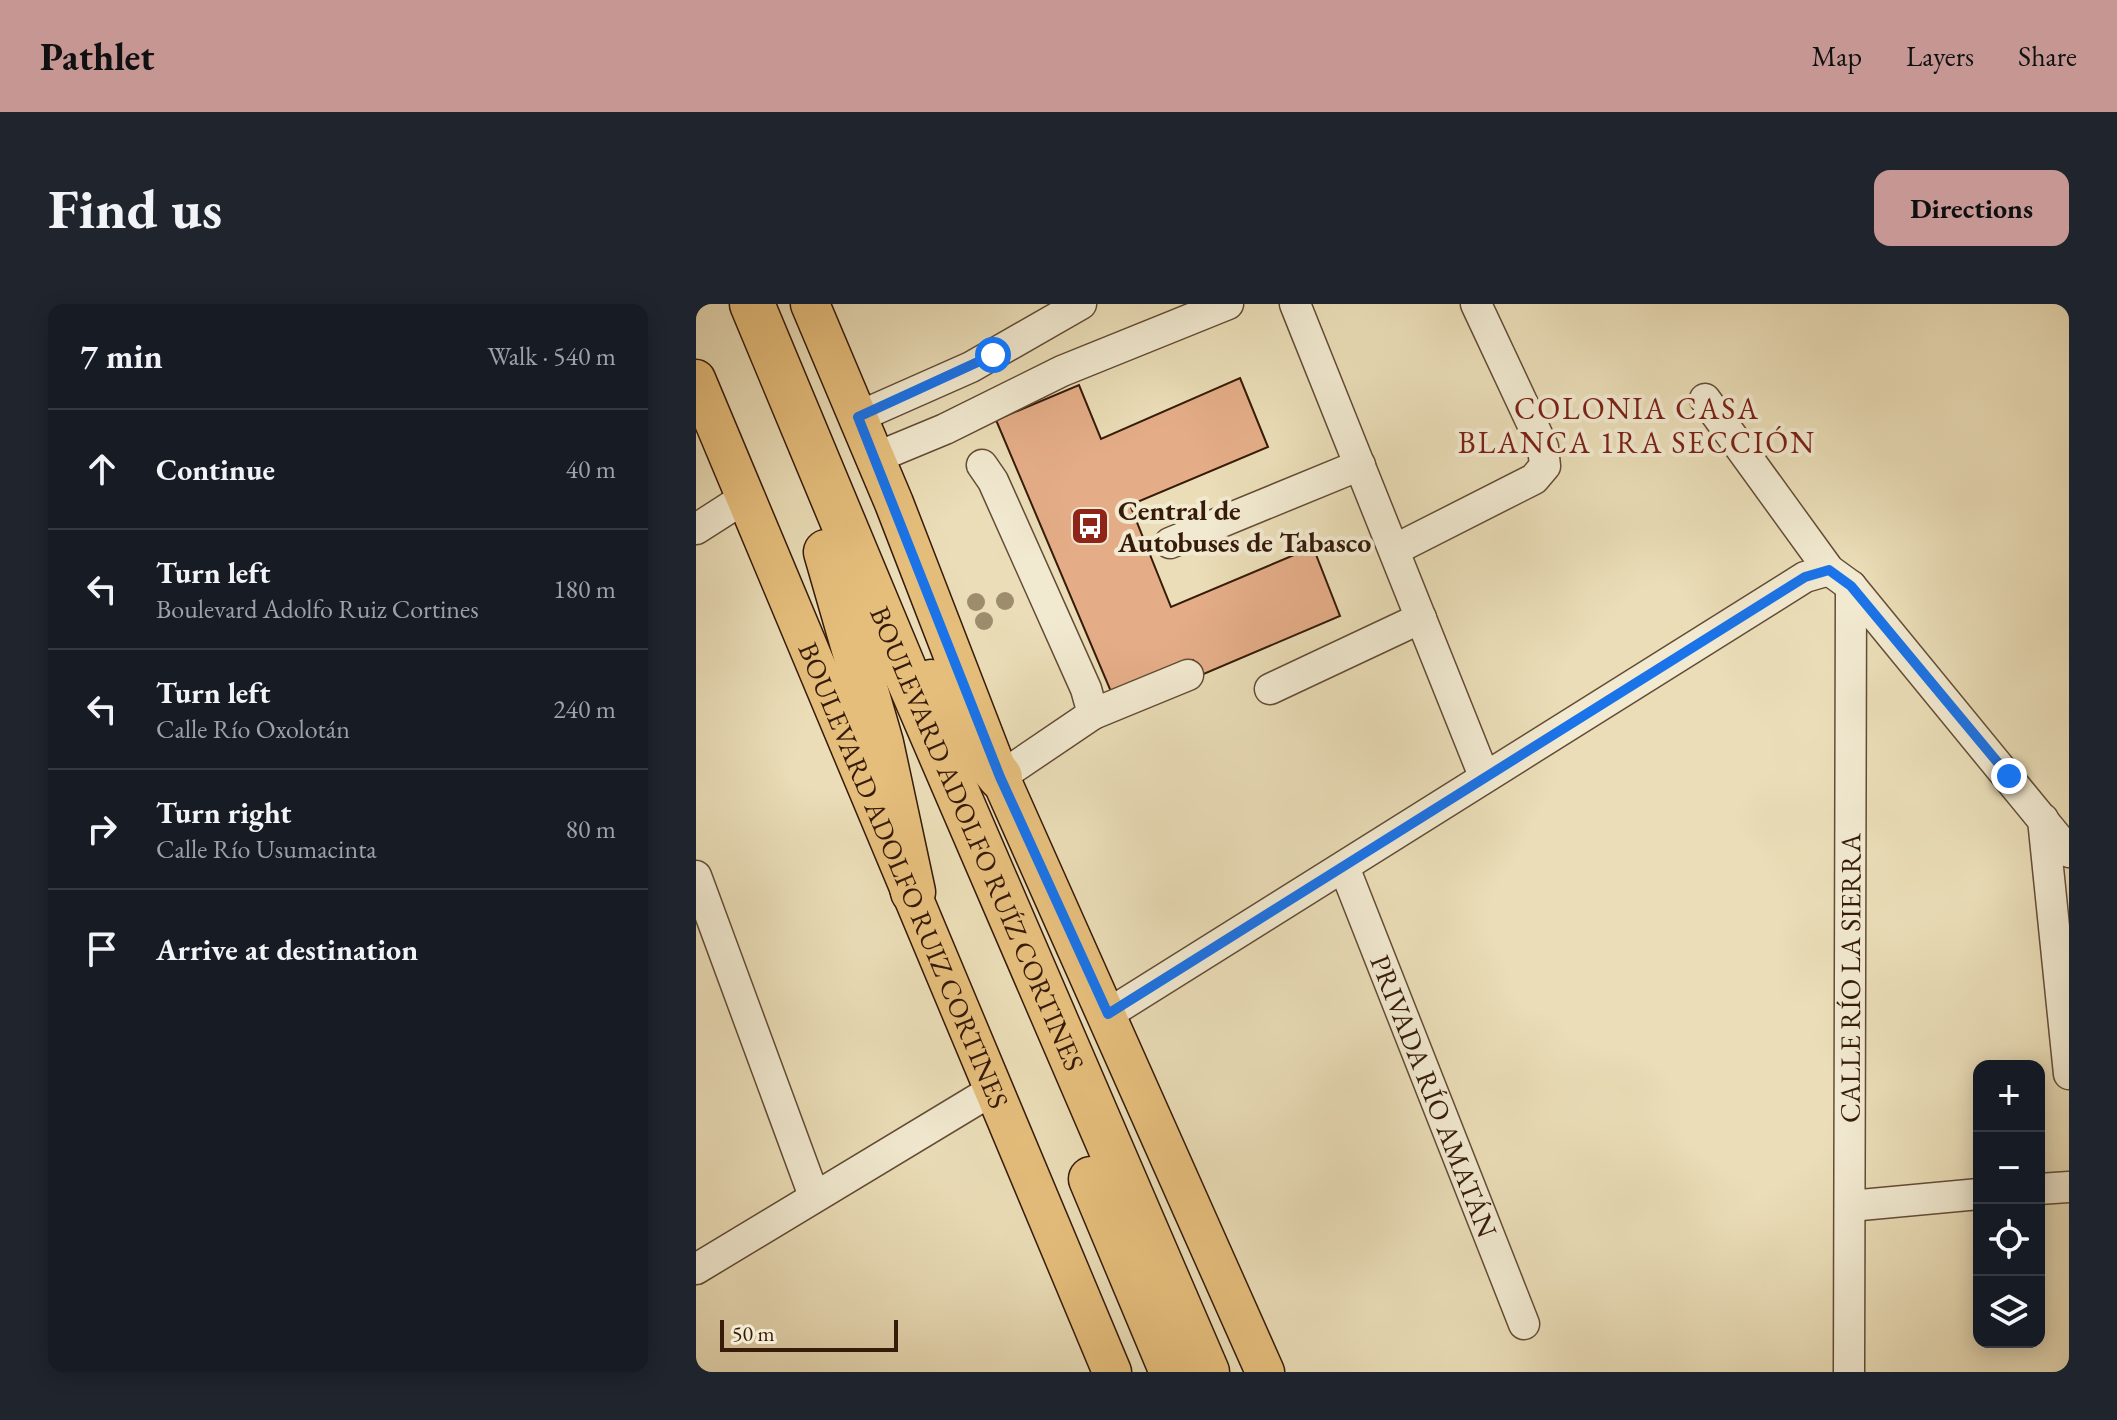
<!DOCTYPE html>
<meta charset="utf-8">
<style>
:root{--surface:#171b24;--page:#20242c;--text:#f1f3f6;--muted:#9ea1a6;--line:#363941;--accent:#c59692}
body{margin:0;font-family:"EB Garamond",serif;background:var(--page);color:var(--text)}
.controls{position:absolute;right:24px;bottom:24px;display:grid;overflow:hidden;border-radius:16px;box-shadow:0 4px 20px #0003}
.controls button{width:72px;height:72px;display:grid;place-items:center;padding:0;border:0;border-bottom:2px solid var(--line);background:var(--surface);color:var(--text);font:40px sans-serif}
.scale{position:absolute;left:24px;bottom:20px;width:178px;box-sizing:border-box;padding-left:8px;border:4px solid #361b0a;border-top:0;font-size:22px;line-height:28px;white-space:nowrap;color:#361b0a;-webkit-text-stroke:6px #f1e9d0;paint-order:stroke}
.stop{position:absolute;width:24px;height:24px;margin:-18px;border:6px solid #1a73e8;border-radius:50%;background:#fff}
.stop.end{background:#1a73e8;border-color:#fff;box-shadow:0 2px 8px #0008}
.list{margin:0;padding:0;list-style:none}
h2{display:flex;justify-content:space-between;align-items:center;height:104px;margin:0;padding:0 32px;font-size:34px}
h2 small{font-size:26px;font-weight:400;color:var(--muted)}
.list li{display:grid;grid-template-columns:52px 1fr auto;gap:24px;align-items:center;box-sizing:border-box;height:120px;padding:0 32px;border-top:2px solid var(--line)}
.list b{display:block;font-size:30px;white-space:nowrap}
.list p{margin:0;font-size:26px;white-space:nowrap;color:var(--muted)}
.list em{font-size:26px;font-style:normal;color:var(--muted)}
.icon{flex:none;width:44px;height:44px;fill:none;stroke:currentColor;stroke-width:2;stroke-linecap:round;stroke-linejoin:round}
.map{position:relative;flex:none;width:1373px;height:1068px;overflow:hidden;border-radius:16px}
header{display:flex;align-items:center;gap:48px;box-sizing:border-box;height:112px;padding:0 40px;background:var(--accent);color:#111}
header strong{font-size:38px}
nav{display:flex;gap:44px;margin-inline-start:auto;font-size:28px}
.intro{display:flex;align-items:center;justify-content:space-between;box-sizing:border-box;height:192px;padding:0 48px}
h1{margin:0;font-size:56px}
.button{padding:20px 36px;border-radius:16px;background:var(--accent);color:#111;font-size:28px;font-weight:700}
main{display:flex;gap:48px;padding:0 48px}
aside{flex:1;background:var(--surface);border-radius:16px;box-shadow:0 4px 20px #0003}
.map>svg:first-child{display:block}
.building{fill:#e4ad87;stroke:#361b0a;stroke-width:2}
.lines{fill:none;stroke-linecap:round;stroke-linejoin:round}
.minor-casing{stroke:#634c35;stroke-width:33}
.major-casing{stroke:#361b0a;stroke-width:41}
.highway-casing{stroke:#361b0a;stroke-width:47}
.minor{stroke:#f1e9d0;stroke-width:30}
.major{stroke:#e5be7c;stroke-width:38}
.highway{stroke:#e5be7c;stroke-width:44}
.tree{fill:#9d8d6d}
.route{stroke:#1a73e8;stroke-width:10}
.labels{text-anchor:middle;dominant-baseline:central;stroke-width:8;stroke-linejoin:round;paint-order:stroke}
.poi-label{font-size:28px;font-weight:bold;fill:#361b0a;stroke:#f1e9d0;text-anchor:start}
.street-label{font-size:28px;fill:#361b0a;stroke:#f1e9d0}
.neighbourhood-label{font-size:30px;letter-spacing:2px;fill:#7a1f14;stroke:#f1e9d0}
</style>
<header>
<strong>Pathlet</strong>
<nav><a>Map</a><a>Layers</a><a>Share</a></nav>
</header>
<div class="intro"><h1>Find us</h1><a class="button">Directions</a></div>
<main>
<aside>
<h2>7 min<small>Walk · 540 m</small></h2>
<ul class="list">
<li><svg class="icon" aria-label="ahead" viewBox="0 0 24 24"><path d="M12 20V5M6 11l6-6 6 6"/></svg><div><b>Continue</b></div><em>40 m</em></li>
<li><svg class="icon" aria-label="left" viewBox="0 0 24 24"><path d="M17 20v-9H6M10 6l-5 5 5 5"/></svg><div><b>Turn left</b><p>Boulevard Adolfo Ruiz Cortines</p></div><em>180 m</em></li>
<li><svg class="icon" aria-label="left" viewBox="0 0 24 24"><path d="M17 20v-9H6M10 6l-5 5 5 5"/></svg><div><b>Turn left</b><p>Calle Río Oxolotán</p></div><em>240 m</em></li>
<li><svg class="icon" aria-label="right" viewBox="0 0 24 24"><path d="M7 20v-9h11M14 6l5 5-5 5"/></svg><div><b>Turn right</b><p>Calle Río Usumacinta</p></div><em>80 m</em></li>
<li><svg class="icon" aria-label="arrive" viewBox="0 0 24 24"><path d="M6 21V4h12l-3 4 3 4H6"/></svg><div><b>Arrive at destination</b></div></li>
</ul>
</aside>
<div class="map">
<svg width="1373" height="1068" viewBox="0 0 1373 1068">
<rect width="100%" height="100%" fill="#eaddb7"/>
<filter id="stains"><feTurbulence type="fractalNoise" baseFrequency=".0025" numOctaves="4"/><feColorMatrix values="0 0 0 0 .2 0 0 0 0 .09 0 0 0 0 .02 0 0 0 .5 -.17"/></filter>
<radialGradient id="worn" r=".72"><stop offset=".6" stop-color="#630" stop-opacity="0"/><stop offset="1" stop-color="#630" stop-opacity=".3"/></radialGradient>
<!-- building -->
<path class="building" d="M544,74L572,143L434,201L475,303L617,243L644,312L503,372L497,356L416,390L300,116L383,81L405,135Z"/>
<g class="lines">
<defs>
<g id="minor">
<path d="M599,0L788,472"/>
<path d="M1009,95L1133,266L1155,282L1373,548"/>
<path d="M162,113L275,63L385,0"/>
<path d="M179,154L249,125L366,67L532,0"/>
<path d="M286,161L297,177L390,385L397,410L304,473"/>
<path d="M0,225L50,193"/>
<path d="M474,239L664,161"/>
<path d="M698,246L838,175L849,162L847,143L780,0"/>
<path d="M574,385L725,314"/>
<path d="M397,410L492,371"/>
<path d="M1347,515L1373,770"/>
<path id="s1" d="M648,563L828,1020"/>
<path d="M0,572L118,892"/>
<path d="M412,710L1109,273L1133,266"/>
<path d="M1343,885L1373,883"/>
<path d="M1154,902L1283,890"/>
<path d="M0,965L300,784"/>
<path id="s2" d="M1153,1068L1155,282"/>
</g>
<g id="major">
<path d="M114,0L198,199L304,473L569,1068"/>
<path id="s3" d="M0,75L416,1068"/>
</g>
<g id="highway">
<path id="s4" d="M56,0L214,379L511,1068"/>
<path d="M130,248L185,439L217,588"/>
<path d="M235,378L248,401L304,473"/>
<path d="M395,875L476,1068"/>
</g>
</defs>
<!-- minor casing -->
<use href="#minor" class="minor-casing"/>
<!-- major casing -->
<use href="#major" class="major-casing"/>
<!-- highway casing -->
<use href="#highway" class="highway-casing"/>
<!-- minor -->
<use href="#minor" class="minor"/>
<!-- major -->
<use href="#major" class="major"/>
<!-- highway -->
<use href="#highway" class="highway"/>
</g>
<!-- trees -->
<g class="tree">
<circle cx="309" cy="297" r="9"/>
<circle cx="280" cy="298" r="9"/>
<circle cx="288" cy="317" r="9"/>
</g>
<g class="lines">
<!-- route -->
<path class="route" d="M297,51L162,113L304,473L412,710L1109,273L1133,266L1155,282L1313,472"/>
</g>
<!-- icons -->
<defs>
<symbol id="bus-square" viewBox="-11 -11 22 22"><rect x="-9" y="-9" width="18" height="18" rx="4" fill="#8f2418" stroke="#f1e9d0"/><path d="M-5-6H5V4H4V6H2V4H-2V6H-4V4H-5ZM-3.5-4V0h7V-4ZM-3.5 1.2v1.5H-2V1.2ZM2 1.2v1.5H3.5V1.2Z" fill="#fff"/></symbol>
</defs>
<g fill-rule="evenodd">
<use href="#bus-square" x="372" y="200" width="44" height="44"/>
</g>
<g class="labels">
<!-- poi labels -->
<g class="poi-label">
<text x="422" y="206">Central de<tspan x="422" dy="32">Autobuses de Tabasco</tspan></text>
</g>
<!-- street labels -->
<g class="street-label">
<text stroke="none"><textPath href="#s4" startOffset="580">BOULEVARD ADOLFO RUÍZ CORTINES</textPath></text>
<text stroke="none"><textPath href="#s3" startOffset="538">BOULEVARD ADOLFO RUIZ CORTINES</textPath></text>
<text stroke="none"><textPath href="#s2" startOffset="394">CALLE RÍO LA SIERRA</textPath></text>
<text stroke="none"><textPath href="#s1" startOffset="246">PRIVADA RÍO AMATÁN</textPath></text>
</g>
<!-- neighbourhood labels -->
<g class="neighbourhood-label">
<text x="941" y="104">COLONIA CASA<tspan x="941" dy="34">BLANCA 1RA SECCIÓN</tspan></text>
</g>
</g>
<rect width="100%" height="100%" filter="url(#stains)"/>
<rect width="100%" height="100%" fill="url(#worn)"/>
</svg>
<div class="controls">
<button>+</button>
<button>−</button>
<button><svg class="icon" aria-label="locate" viewBox="0 0 24 24"><circle cx="12" cy="12" r="6"/><path d="M12 2v4M12 18v4M2 12h4M18 12h4"/></svg></button>
<button><svg class="icon" aria-label="layers" viewBox="0 0 24 24"><path d="M12 4l9 5-9 5-9-5zM3 14l9 5 9-5"/></svg></button>
</div>
<div class="scale">50 m</div>
<div class="stop" style="left:297px;top:51px"></div>
<div class="stop end" style="left:1313px;top:472px"></div>
</div>
</main>
